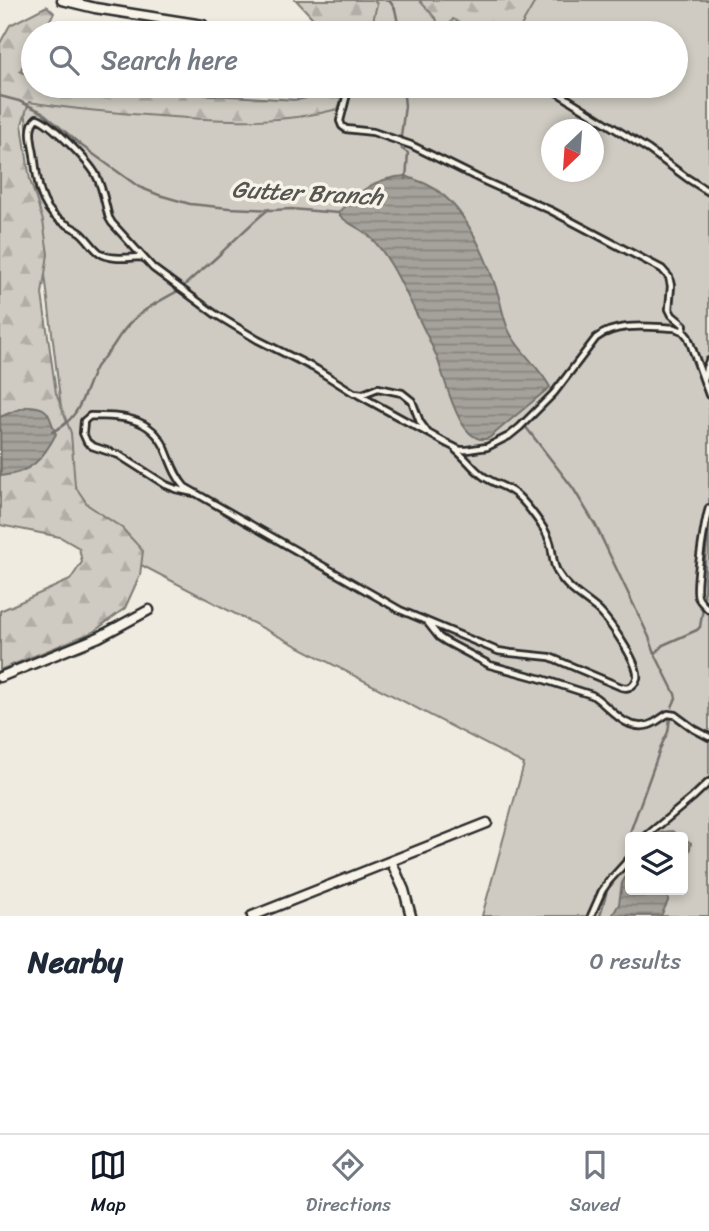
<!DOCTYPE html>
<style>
:root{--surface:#fff;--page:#f2f2f3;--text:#1f2937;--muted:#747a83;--line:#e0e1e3;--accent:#111827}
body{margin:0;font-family:Sriracha,sans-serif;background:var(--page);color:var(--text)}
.controls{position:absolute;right:21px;bottom:21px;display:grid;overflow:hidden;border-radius:7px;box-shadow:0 4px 10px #0003}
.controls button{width:63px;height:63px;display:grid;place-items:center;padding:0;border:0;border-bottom:2px solid var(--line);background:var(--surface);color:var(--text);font:35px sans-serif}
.compass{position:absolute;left:541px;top:119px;width:63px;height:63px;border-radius:50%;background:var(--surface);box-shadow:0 4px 10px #0003;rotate:205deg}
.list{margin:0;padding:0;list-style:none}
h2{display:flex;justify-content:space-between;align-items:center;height:91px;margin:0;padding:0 28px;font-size:30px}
h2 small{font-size:23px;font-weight:400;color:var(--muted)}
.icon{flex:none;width:38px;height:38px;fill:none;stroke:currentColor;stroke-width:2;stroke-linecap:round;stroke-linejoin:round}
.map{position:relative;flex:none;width:709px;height:916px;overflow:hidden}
.search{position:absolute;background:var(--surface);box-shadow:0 4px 10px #0003;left:21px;right:21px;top:21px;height:77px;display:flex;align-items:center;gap:18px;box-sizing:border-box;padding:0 24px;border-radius:38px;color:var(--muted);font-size:26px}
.sheet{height:217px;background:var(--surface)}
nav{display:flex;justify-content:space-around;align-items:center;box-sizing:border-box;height:98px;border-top:2px solid var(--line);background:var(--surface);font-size:19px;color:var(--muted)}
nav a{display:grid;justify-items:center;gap:4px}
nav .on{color:var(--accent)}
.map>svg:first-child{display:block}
.green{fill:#cfcbc2;stroke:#7d7b76;stroke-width:2;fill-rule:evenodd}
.forest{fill:url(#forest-firs);stroke:#7d7b76;stroke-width:2}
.water{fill:url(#water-rules);stroke:#74726e;stroke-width:2}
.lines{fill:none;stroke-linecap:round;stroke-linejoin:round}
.stream{stroke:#74726e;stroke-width:2.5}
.service-casing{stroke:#2b2b2b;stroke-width:10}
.minor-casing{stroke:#2b2b2b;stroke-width:13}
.service{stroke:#f7f3e8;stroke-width:4.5}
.minor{stroke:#f7f3e8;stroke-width:8}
.labels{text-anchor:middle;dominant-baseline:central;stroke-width:7;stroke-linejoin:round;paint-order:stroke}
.water-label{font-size:24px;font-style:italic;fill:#555552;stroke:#f7f3e8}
</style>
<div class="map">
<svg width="709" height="916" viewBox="0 0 709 916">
<defs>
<pattern id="forest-firs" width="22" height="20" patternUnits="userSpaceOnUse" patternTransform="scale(1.75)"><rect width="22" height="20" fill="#cfcbc2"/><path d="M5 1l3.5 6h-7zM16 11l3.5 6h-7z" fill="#b2aea7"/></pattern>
<pattern id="water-rules" width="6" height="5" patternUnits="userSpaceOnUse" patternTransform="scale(1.75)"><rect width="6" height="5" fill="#a4a29a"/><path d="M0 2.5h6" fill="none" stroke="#86847e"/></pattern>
</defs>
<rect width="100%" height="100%" fill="#efebe0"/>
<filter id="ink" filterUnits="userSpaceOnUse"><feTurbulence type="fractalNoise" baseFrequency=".0143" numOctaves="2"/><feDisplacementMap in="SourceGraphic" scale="14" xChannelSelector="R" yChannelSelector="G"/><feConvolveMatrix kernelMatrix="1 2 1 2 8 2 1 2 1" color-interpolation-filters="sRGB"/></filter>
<g filter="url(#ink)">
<!-- green -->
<path class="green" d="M307,0H709V916H482L524,764L76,531L23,93L318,113L329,86H676V33H339ZM552,130H594V172H552ZM630,837H683V890H630Z"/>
<!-- forest -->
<path class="forest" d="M296,0H374L377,4L371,30L368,33H323L322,28Z
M419,0H536L517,33H478L453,19L445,33H434L437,20Z
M47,6L54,13L42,33H33V48L20,71L33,78V86H112L180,93L297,100L311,97L315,86H346L338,109C281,124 230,121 173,117C125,114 77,110 29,102L22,124L30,180L43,221L48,254L42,294L56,393L71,433L75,486L88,505L122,528L143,551L140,575L125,608L93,632L0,670V611L70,580L82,562L79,548L60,537L0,525V43L10,25Z"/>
<!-- water -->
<path class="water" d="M406,176C412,179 420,181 426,184C464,201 486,256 498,294C502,307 504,323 511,335C522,354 539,367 550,387L489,438C459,449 445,376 436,355C429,339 421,323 413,307C401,283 390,257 371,238C361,227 346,225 338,213C357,192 377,177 406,176Z
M29,406C52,407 48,417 56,434C43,459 31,473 1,476L0,417L14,411Z
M672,831L691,843C690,850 689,855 683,858V837H653L663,832Z
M630,869V890H668V901L661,916H612L619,904L622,883Z"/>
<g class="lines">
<!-- stream -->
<path class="stream" d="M389,0L395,9L400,33
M0,96L19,101L42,112L82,146L139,187L159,195L190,204L229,208L274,210L291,209L338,213
M401,136L405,106L403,86
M401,145L402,149L408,153L406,179
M183,287C194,275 208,266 220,254C236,239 251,223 269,209
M525,426L573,488L596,526L649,637L655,654L675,694L676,698L672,707
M52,432C82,418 82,394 96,367C101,360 108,353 113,346C131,316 148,307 178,291
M704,600L705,561L709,521
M655,654L663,645L697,630L700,627L703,608
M628,838L662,744L668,732L670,718
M600,916L608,887L613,884"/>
<defs>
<path id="service" d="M349,86L340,121L342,126L346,129L373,132L411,145L484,181L550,210L662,269L669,277L671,286L669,309L672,315L684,325L683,331
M547,86L649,150L687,178L709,192
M143,257C130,257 111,261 100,253C93,248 88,239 81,233C74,228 65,224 58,219C38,204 37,176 34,154C32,142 27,126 37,118C50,122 89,162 96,175C103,188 105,204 109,218L112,223L153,268L215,314L258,340L316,369L354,393L363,394L378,388L402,393L412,401L420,422L428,433L446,443L460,450H467L487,447L509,436L520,427L554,393L596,338C617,322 649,327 675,328L683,331L688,337L709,395
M705,377L706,368L709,361
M357,394L426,432
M194,493L176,489L166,485L119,455L92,446L87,442L83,433L84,421L90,416C120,416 150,416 165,448C171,462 175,476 185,487L400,610L498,651L511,653L550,657L621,687C629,689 634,687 637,678C640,664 608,619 597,609C584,598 567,589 558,573C551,562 554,549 548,537C544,527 528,506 520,498C509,486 495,485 483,476C473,469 466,458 456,450
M709,508C705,521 694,587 698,597C700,602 705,606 709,610
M428,623L439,637L445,641L490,665L542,679L592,695C610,706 624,732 649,725C656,723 662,717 668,714L675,715L694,729L709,737
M645,837L692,798L709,782
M591,916L602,891L609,881L630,858"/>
<path id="minor" d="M62,0L95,8L203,25
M0,677L99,637L149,610
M391,861L404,890L411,916
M252,916L487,823"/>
</defs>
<!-- service casing -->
<use href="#service" class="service-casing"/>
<!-- minor casing -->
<use href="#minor" class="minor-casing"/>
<!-- service -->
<use href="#service" class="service"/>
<!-- minor -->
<use href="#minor" class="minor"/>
</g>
</g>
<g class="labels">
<!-- water labels -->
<g class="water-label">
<text transform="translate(307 193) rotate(3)">Gutter Branch</text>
</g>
</g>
</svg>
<div class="controls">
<button><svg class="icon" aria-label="layers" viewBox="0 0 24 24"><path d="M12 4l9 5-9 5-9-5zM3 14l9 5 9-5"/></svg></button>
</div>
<svg class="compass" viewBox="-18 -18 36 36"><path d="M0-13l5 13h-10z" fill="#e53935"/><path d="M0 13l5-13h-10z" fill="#747a83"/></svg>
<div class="search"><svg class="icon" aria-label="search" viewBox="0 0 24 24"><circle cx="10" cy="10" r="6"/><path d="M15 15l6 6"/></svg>Search here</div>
</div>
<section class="sheet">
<h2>Nearby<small>0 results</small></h2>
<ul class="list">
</ul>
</section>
<nav>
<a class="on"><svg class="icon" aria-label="map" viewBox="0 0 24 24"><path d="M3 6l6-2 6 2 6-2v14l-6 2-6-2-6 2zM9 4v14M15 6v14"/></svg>Map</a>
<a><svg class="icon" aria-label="directions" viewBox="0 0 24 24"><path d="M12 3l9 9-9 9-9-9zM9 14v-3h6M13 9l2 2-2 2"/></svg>Directions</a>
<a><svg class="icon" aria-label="saved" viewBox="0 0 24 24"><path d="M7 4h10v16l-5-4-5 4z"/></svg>Saved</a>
</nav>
